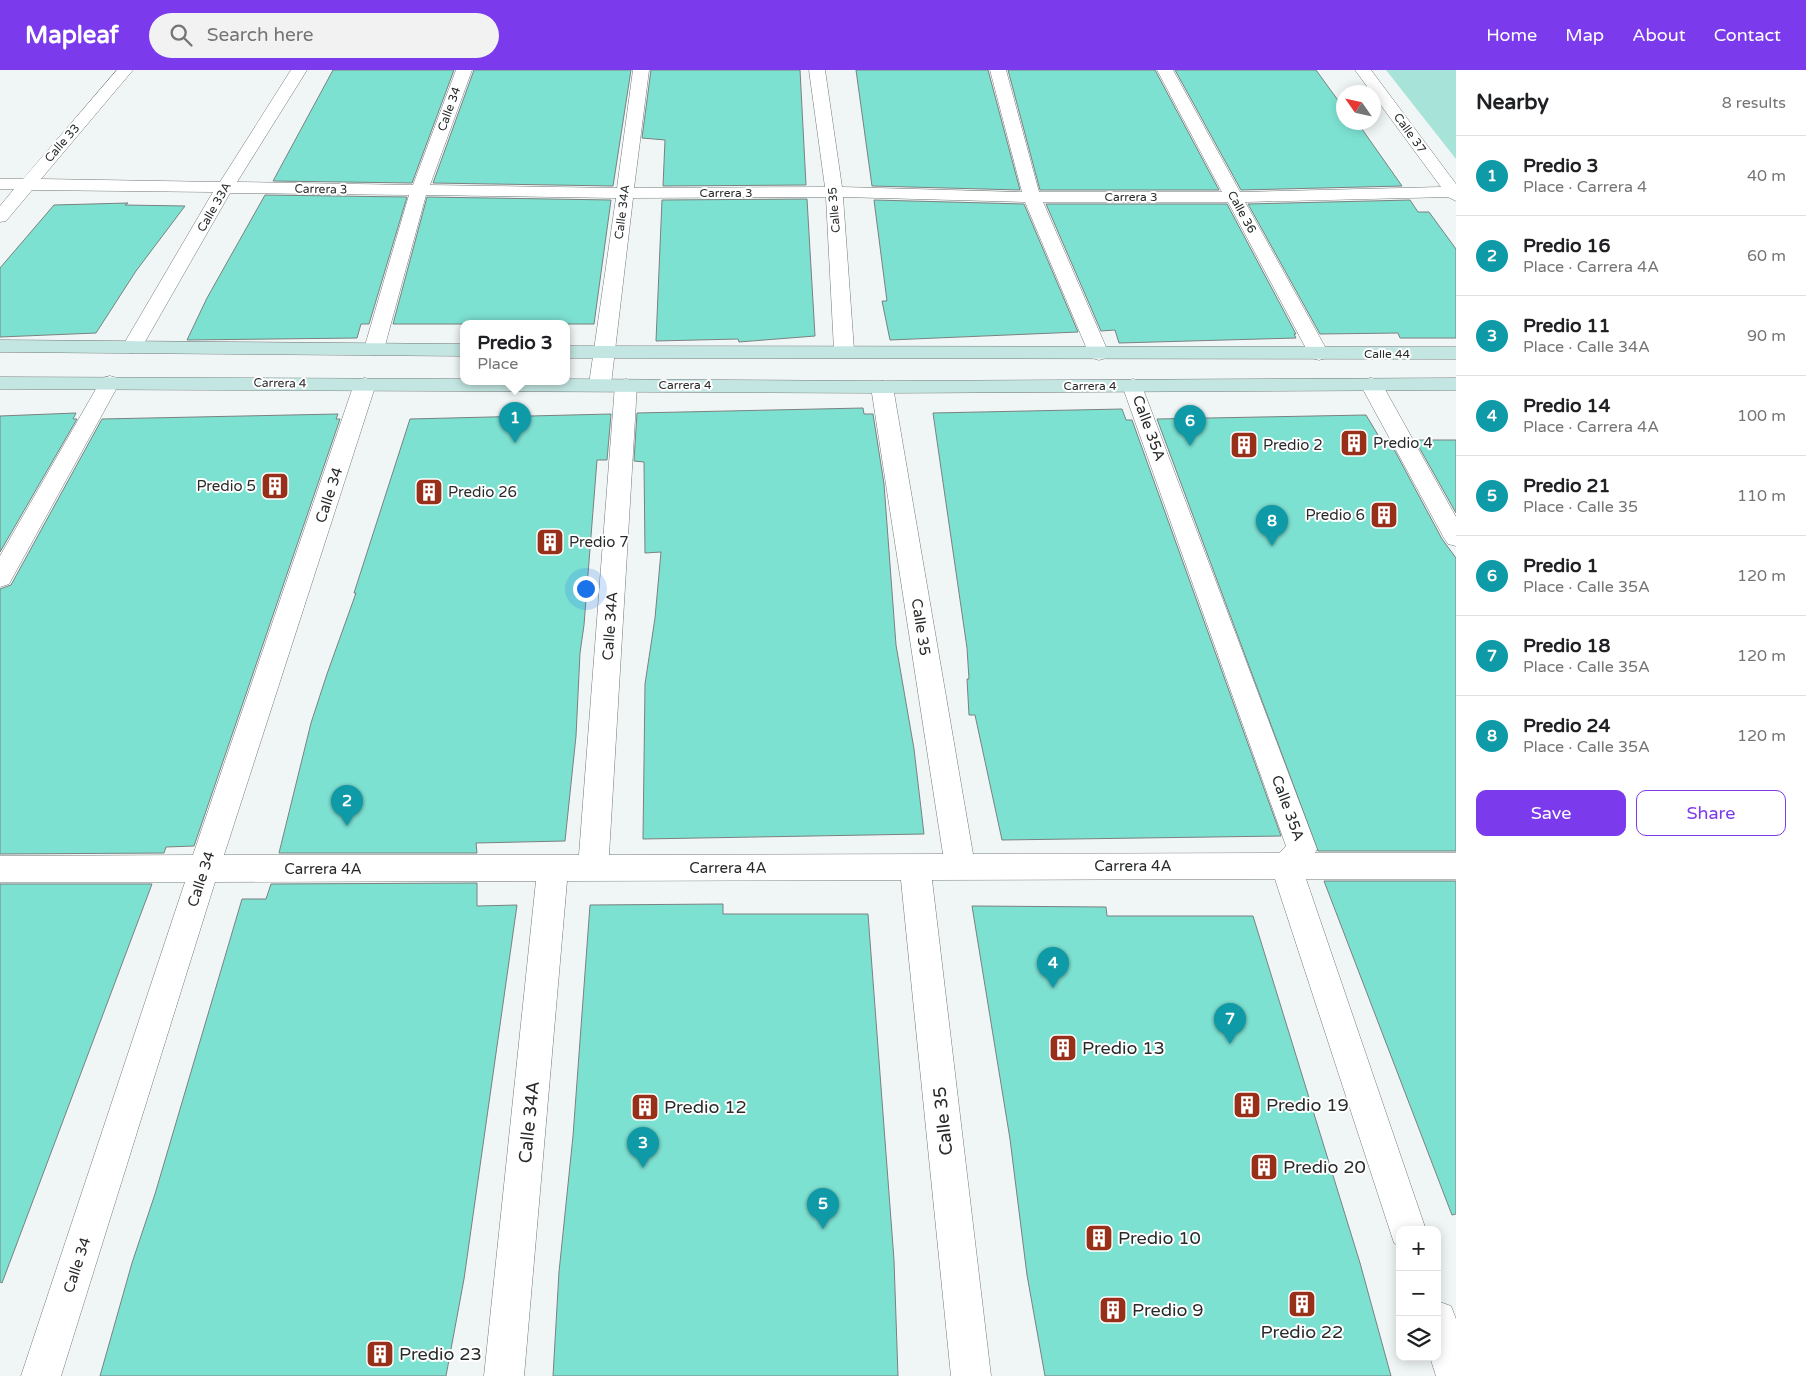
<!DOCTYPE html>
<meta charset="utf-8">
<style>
:root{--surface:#fff;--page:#f2f2f2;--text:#202124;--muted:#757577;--line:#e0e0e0;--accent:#7c3aed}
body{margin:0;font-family:"Varela Round",sans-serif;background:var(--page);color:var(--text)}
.controls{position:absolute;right:15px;bottom:15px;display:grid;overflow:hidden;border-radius:10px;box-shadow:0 2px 12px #0003}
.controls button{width:45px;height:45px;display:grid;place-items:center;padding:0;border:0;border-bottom:1px solid var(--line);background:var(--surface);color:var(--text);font:25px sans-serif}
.compass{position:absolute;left:1336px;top:15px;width:45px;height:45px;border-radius:50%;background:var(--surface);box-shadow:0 2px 12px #0003;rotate:304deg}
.you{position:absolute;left:585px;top:518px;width:18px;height:18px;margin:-12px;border:4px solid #fff;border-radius:50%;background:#1a73e8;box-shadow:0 0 0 8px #1a73e833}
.badge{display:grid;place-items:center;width:32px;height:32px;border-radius:50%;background:var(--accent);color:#fff;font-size:16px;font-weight:700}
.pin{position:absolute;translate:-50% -41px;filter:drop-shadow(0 1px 2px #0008)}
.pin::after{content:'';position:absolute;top:26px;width:18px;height:15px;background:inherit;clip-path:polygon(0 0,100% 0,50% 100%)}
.popup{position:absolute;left:460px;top:250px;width:110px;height:65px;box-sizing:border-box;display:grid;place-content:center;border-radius:10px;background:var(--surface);filter:drop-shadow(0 1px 4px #0005);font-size:16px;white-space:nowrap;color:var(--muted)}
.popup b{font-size:19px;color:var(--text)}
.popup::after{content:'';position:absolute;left:50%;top:100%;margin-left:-10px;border:10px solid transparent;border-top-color:var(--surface)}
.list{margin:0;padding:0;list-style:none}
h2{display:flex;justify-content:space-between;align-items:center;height:65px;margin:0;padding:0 20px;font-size:21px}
h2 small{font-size:16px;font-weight:400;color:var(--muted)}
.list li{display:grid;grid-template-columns:32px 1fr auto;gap:15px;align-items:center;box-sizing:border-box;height:80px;padding:0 20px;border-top:1px solid var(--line)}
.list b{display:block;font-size:19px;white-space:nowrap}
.list p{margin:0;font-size:16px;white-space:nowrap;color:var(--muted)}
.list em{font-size:16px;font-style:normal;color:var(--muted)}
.actions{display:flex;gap:10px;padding:15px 20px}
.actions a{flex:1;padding:11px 0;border:1px solid var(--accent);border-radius:10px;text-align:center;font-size:18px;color:var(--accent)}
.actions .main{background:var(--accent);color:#fff}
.icon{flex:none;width:28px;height:28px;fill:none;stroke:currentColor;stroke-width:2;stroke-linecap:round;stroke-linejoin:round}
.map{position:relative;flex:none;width:1456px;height:1306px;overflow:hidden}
header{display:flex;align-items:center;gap:30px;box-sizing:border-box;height:70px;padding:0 25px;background:var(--accent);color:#fff}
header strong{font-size:24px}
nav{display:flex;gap:28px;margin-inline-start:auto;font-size:18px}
.search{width:350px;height:45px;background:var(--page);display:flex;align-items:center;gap:12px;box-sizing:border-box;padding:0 18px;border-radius:28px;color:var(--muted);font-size:19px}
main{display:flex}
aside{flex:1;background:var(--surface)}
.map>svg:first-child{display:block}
.green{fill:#a7e3d9}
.building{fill:#7de1d2;stroke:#7b817f}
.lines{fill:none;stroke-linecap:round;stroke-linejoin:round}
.minor-casing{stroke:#747a79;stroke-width:1}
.secondary-casing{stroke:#747a79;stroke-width:1}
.minor{fill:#fff;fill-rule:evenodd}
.secondary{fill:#c3e6e2;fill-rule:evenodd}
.labels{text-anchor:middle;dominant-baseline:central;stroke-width:4;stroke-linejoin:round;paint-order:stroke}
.far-street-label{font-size:12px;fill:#282b2a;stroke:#fff}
.street-label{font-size:15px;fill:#282b2a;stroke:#fff}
.poi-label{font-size:15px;fill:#282b2a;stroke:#fff;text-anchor:start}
.near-poi-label{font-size:18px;fill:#282b2a;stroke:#fff;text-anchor:start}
.near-street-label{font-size:18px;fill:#282b2a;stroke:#fff}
</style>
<header>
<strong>Mapleaf</strong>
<div class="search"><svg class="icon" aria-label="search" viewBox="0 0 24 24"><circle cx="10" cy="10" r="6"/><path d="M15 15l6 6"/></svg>Search here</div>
<nav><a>Home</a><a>Map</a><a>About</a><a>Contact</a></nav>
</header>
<main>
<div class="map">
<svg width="1456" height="1306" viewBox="0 0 1456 1306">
<rect width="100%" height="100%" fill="#eff6f5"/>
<!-- green -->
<path class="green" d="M1386,0H1456V89Z"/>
<!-- building -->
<path class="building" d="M333,0H454L412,113L273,111Z
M474,0H631L613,116L433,113Z
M651,0H800L806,115L663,116L665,70L642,68Z
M856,0H988L1020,120L872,116Z
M1008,0H1155L1219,120H1040Z
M1175,0H1316L1340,33H1344V52H1357L1402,116L1241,120Z
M265,125L407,127L369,254H361L357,268L187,270L207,228Z
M427,127L611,130L594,254H393Z
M807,129L815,266L739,272L738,269L656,271L662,130Z
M874,130L1024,134L1078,262L890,270L882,231H887Z
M1410,130L1418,142H1429L1456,179V268H1400L1398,263L1320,264L1248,134Z
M128,133L125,135L185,136L136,201L96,263L0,267V198L54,135Z
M1046,134H1227L1296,264H1294L1296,268L1119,273L1115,260L1101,261Z
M863,338L864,344H873L884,414L896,575L914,679L924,764L643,769L645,614L655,548L661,482L645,483L644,392L634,391L637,343Z
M1122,339L1126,350H1132L1281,766L1002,770L975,645H969L967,609H969L967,578L933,343Z
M76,343L73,349H77L0,482V346Z
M338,344L336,349H340L194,776L166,777L164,783L0,784V519L11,515L102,349Z
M611,344L607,390H597L584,555L580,583L576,666L565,771L476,773L477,783H279L311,653L327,604L356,523H354L410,349Z
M1366,345L1381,370H1389L1442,469L1456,488V781H1318L1157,349Z
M1415,370H1456V443Z
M1324,811H1456V1144L1452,1145Z
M477,813V836L517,835L464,1209L446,1306H100L132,1193L155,1124L242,829H266L271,814Z
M0,814H152L2,1213L0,1212Z
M723,834V844H868L894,1190L898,1306H553L559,1202L573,1066L590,835Z
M972,836L1106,837L1107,846H1253L1360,1193L1391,1306H1045L1027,1205L1010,1069Z"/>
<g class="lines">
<defs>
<path id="minor" d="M117,0H133L41,109L220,112L291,0H307L237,112L413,115L456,0H472L430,115L617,118L633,0H649L634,118L825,117L809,0H825L842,117L1022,122L990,0H1006L1039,122H1222L1157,0H1173L1240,122L1441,117L1355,0H1371L1456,114V131L1448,127L1245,132L1329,284L1326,288L1319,290L1312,288L1309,284L1228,132H1043L1109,284L1106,288L1099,290L1092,288L1089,284L1025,132L843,127L854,280L851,284L844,286L837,284L834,280L826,127L633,128L611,314L607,318L600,320L593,318L589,314L616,128L426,125L384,279L381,283L374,285L367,283L364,279L409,125L230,123L142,277L139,281L132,283L125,281L122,277L213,122L32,120L6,151L0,152V136L14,119H0V109H23Z
M110,306L117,308L120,312L9,514L0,517V486L100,312L103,308Z
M365,308L372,310L376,314L224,785H579L615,315L619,311L626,309L633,311L637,315L609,785L943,784L871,317L875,313L882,311L889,313L893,317L973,784L1279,783L1286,776L1122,315L1126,311L1133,309L1140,311L1317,779L1315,783H1456V809H1306L1426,1160H1400V1176L1394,1173L1275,809L932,810L991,1306H951L901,810L567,811L524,1306H484L536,811L215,812L61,1306H21L185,812H0V786L193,785L354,314L358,310Z
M1371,308L1378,310L1382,314L1456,447V476L1448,474L1444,468L1360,314L1364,310Z
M1437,1231L1451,1236L1456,1249V1306H1436L1430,1287H1437Z"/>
<path id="secondary" d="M0,270L464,274V286L0,282Z
M566,276L1456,277V289L566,288Z
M0,307L464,309V312H566V309L882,311L1456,308V320L882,323L0,319Z"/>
</defs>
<!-- minor casing -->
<use href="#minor" class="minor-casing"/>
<!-- secondary casing -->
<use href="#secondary" class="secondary-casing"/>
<!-- minor -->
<use href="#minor" class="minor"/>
<!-- secondary -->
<use href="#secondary" class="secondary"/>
</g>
<!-- icons -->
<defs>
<symbol id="building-square" viewBox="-11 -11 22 22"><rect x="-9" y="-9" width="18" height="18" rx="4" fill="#982f19" stroke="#fff"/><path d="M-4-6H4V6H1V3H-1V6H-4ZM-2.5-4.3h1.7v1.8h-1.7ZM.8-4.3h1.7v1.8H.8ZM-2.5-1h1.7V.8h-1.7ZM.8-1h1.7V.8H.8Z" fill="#fff"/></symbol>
</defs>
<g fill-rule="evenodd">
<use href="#building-square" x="1338" y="357" width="32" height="32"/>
<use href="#building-square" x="1228" y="359" width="32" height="32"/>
<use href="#building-square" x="259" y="400" width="32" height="32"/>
<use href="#building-square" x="413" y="406" width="32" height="32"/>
<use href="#building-square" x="1368" y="429" width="32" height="32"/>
<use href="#building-square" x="534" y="456" width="32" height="32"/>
<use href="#building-square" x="1047" y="962" width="32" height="32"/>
<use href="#building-square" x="1231" y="1019" width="32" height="32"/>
<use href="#building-square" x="629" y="1021" width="32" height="32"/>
<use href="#building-square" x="1248" y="1081" width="32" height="32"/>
<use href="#building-square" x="1083" y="1152" width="32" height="32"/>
<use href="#building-square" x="1286" y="1218" width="32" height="32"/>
<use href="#building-square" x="1097" y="1224" width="32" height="32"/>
<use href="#building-square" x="364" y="1268" width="32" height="32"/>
</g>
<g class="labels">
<!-- far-street labels -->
<g class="far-street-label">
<text transform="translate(449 39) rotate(-70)">Calle 34</text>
<text transform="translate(1410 63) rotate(54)">Calle 37</text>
<text transform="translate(62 73) rotate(-49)">Calle 33</text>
<text transform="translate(321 119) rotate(1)">Carrera 3</text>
<text x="726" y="123">Carrera 3</text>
<text x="1131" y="127">Carrera 3</text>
<text transform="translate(214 137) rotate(-60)">Calle 33A</text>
<text transform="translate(834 140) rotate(-95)">Calle 35</text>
<text transform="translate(622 142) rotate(-83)">Calle 34A</text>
<text transform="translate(1242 142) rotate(61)">Calle 36</text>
<text x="1387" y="284">Calle 44</text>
<text transform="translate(280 313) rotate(1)">Carrera 4</text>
<text x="685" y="315">Carrera 4</text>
<text x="1090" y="316">Carrera 4</text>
</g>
<!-- street labels -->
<g class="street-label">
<text transform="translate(1149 358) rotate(70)">Calle 35A</text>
<text transform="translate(329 425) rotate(-72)">Calle 34</text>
<text transform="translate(610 556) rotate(-86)">Calle 34A</text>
<text transform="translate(921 557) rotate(81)">Calle 35</text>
<text transform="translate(1288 738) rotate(70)">Calle 35A</text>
<text x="1133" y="796">Carrera 4A</text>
<text x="728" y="798">Carrera 4A</text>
<text x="323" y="799">Carrera 4A</text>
<text transform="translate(201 809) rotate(-72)">Calle 34</text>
<text transform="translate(77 1195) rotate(-72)">Calle 34</text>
</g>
<!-- poi labels -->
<g class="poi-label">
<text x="1373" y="373">Predio 4</text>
<text x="1263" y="375">Predio 2</text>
<text x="256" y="416" text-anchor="end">Predio 5</text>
<text x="448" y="422">Predio 26</text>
<text x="1365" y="445" text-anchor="end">Predio 6</text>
<text x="569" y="472">Predio 7</text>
</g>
<!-- near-poi labels -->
<g class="near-poi-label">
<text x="1082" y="978">Predio 13</text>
<text x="1266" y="1035">Predio 19</text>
<text x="664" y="1037">Predio 12</text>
<text x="1283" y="1097">Predio 20</text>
<text x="1118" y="1168">Predio 10</text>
<text x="1132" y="1240">Predio 9</text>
<text x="1302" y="1262" text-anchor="middle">Predio 22</text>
<text x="399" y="1284">Predio 23</text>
</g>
<!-- near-street labels -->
<g class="near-street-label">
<text transform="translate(943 1051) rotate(-96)">Calle 35</text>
<text transform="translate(529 1052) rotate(-84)">Calle 34A</text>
</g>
</g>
</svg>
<div class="controls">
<button>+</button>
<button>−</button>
<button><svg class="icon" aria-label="layers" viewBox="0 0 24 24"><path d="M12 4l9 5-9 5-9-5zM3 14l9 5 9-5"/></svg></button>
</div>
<svg class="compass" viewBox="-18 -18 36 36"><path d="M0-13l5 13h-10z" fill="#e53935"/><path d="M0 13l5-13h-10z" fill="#757577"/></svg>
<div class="you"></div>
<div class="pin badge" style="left:515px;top:373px;background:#0f9aa8">1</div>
<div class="popup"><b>Predio 3</b>Place</div>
<div class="pin badge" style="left:347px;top:756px;background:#0f9aa8">2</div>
<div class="pin badge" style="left:643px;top:1098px;background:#0f9aa8">3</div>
<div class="pin badge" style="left:1053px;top:918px;background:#0f9aa8">4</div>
<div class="pin badge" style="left:823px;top:1159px;background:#0f9aa8">5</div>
<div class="pin badge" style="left:1190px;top:376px;background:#0f9aa8">6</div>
<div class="pin badge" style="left:1230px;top:974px;background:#0f9aa8">7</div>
<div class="pin badge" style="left:1272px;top:476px;background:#0f9aa8">8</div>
</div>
<aside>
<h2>Nearby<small>8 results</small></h2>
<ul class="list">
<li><span class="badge" style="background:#0f9aa8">1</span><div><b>Predio 3</b><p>Place · Carrera 4</p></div><em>40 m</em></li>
<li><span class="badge" style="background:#0f9aa8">2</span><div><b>Predio 16</b><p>Place · Carrera 4A</p></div><em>60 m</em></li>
<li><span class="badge" style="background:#0f9aa8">3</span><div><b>Predio 11</b><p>Place · Calle 34A</p></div><em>90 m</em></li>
<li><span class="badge" style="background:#0f9aa8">4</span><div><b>Predio 14</b><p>Place · Carrera 4A</p></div><em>100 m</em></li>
<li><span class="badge" style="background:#0f9aa8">5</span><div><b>Predio 21</b><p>Place · Calle 35</p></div><em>110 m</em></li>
<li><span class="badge" style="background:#0f9aa8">6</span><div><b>Predio 1</b><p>Place · Calle 35A</p></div><em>120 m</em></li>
<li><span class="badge" style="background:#0f9aa8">7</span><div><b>Predio 18</b><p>Place · Calle 35A</p></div><em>120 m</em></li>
<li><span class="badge" style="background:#0f9aa8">8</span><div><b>Predio 24</b><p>Place · Calle 35A</p></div><em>120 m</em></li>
</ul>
<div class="actions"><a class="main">Save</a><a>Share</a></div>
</aside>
</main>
